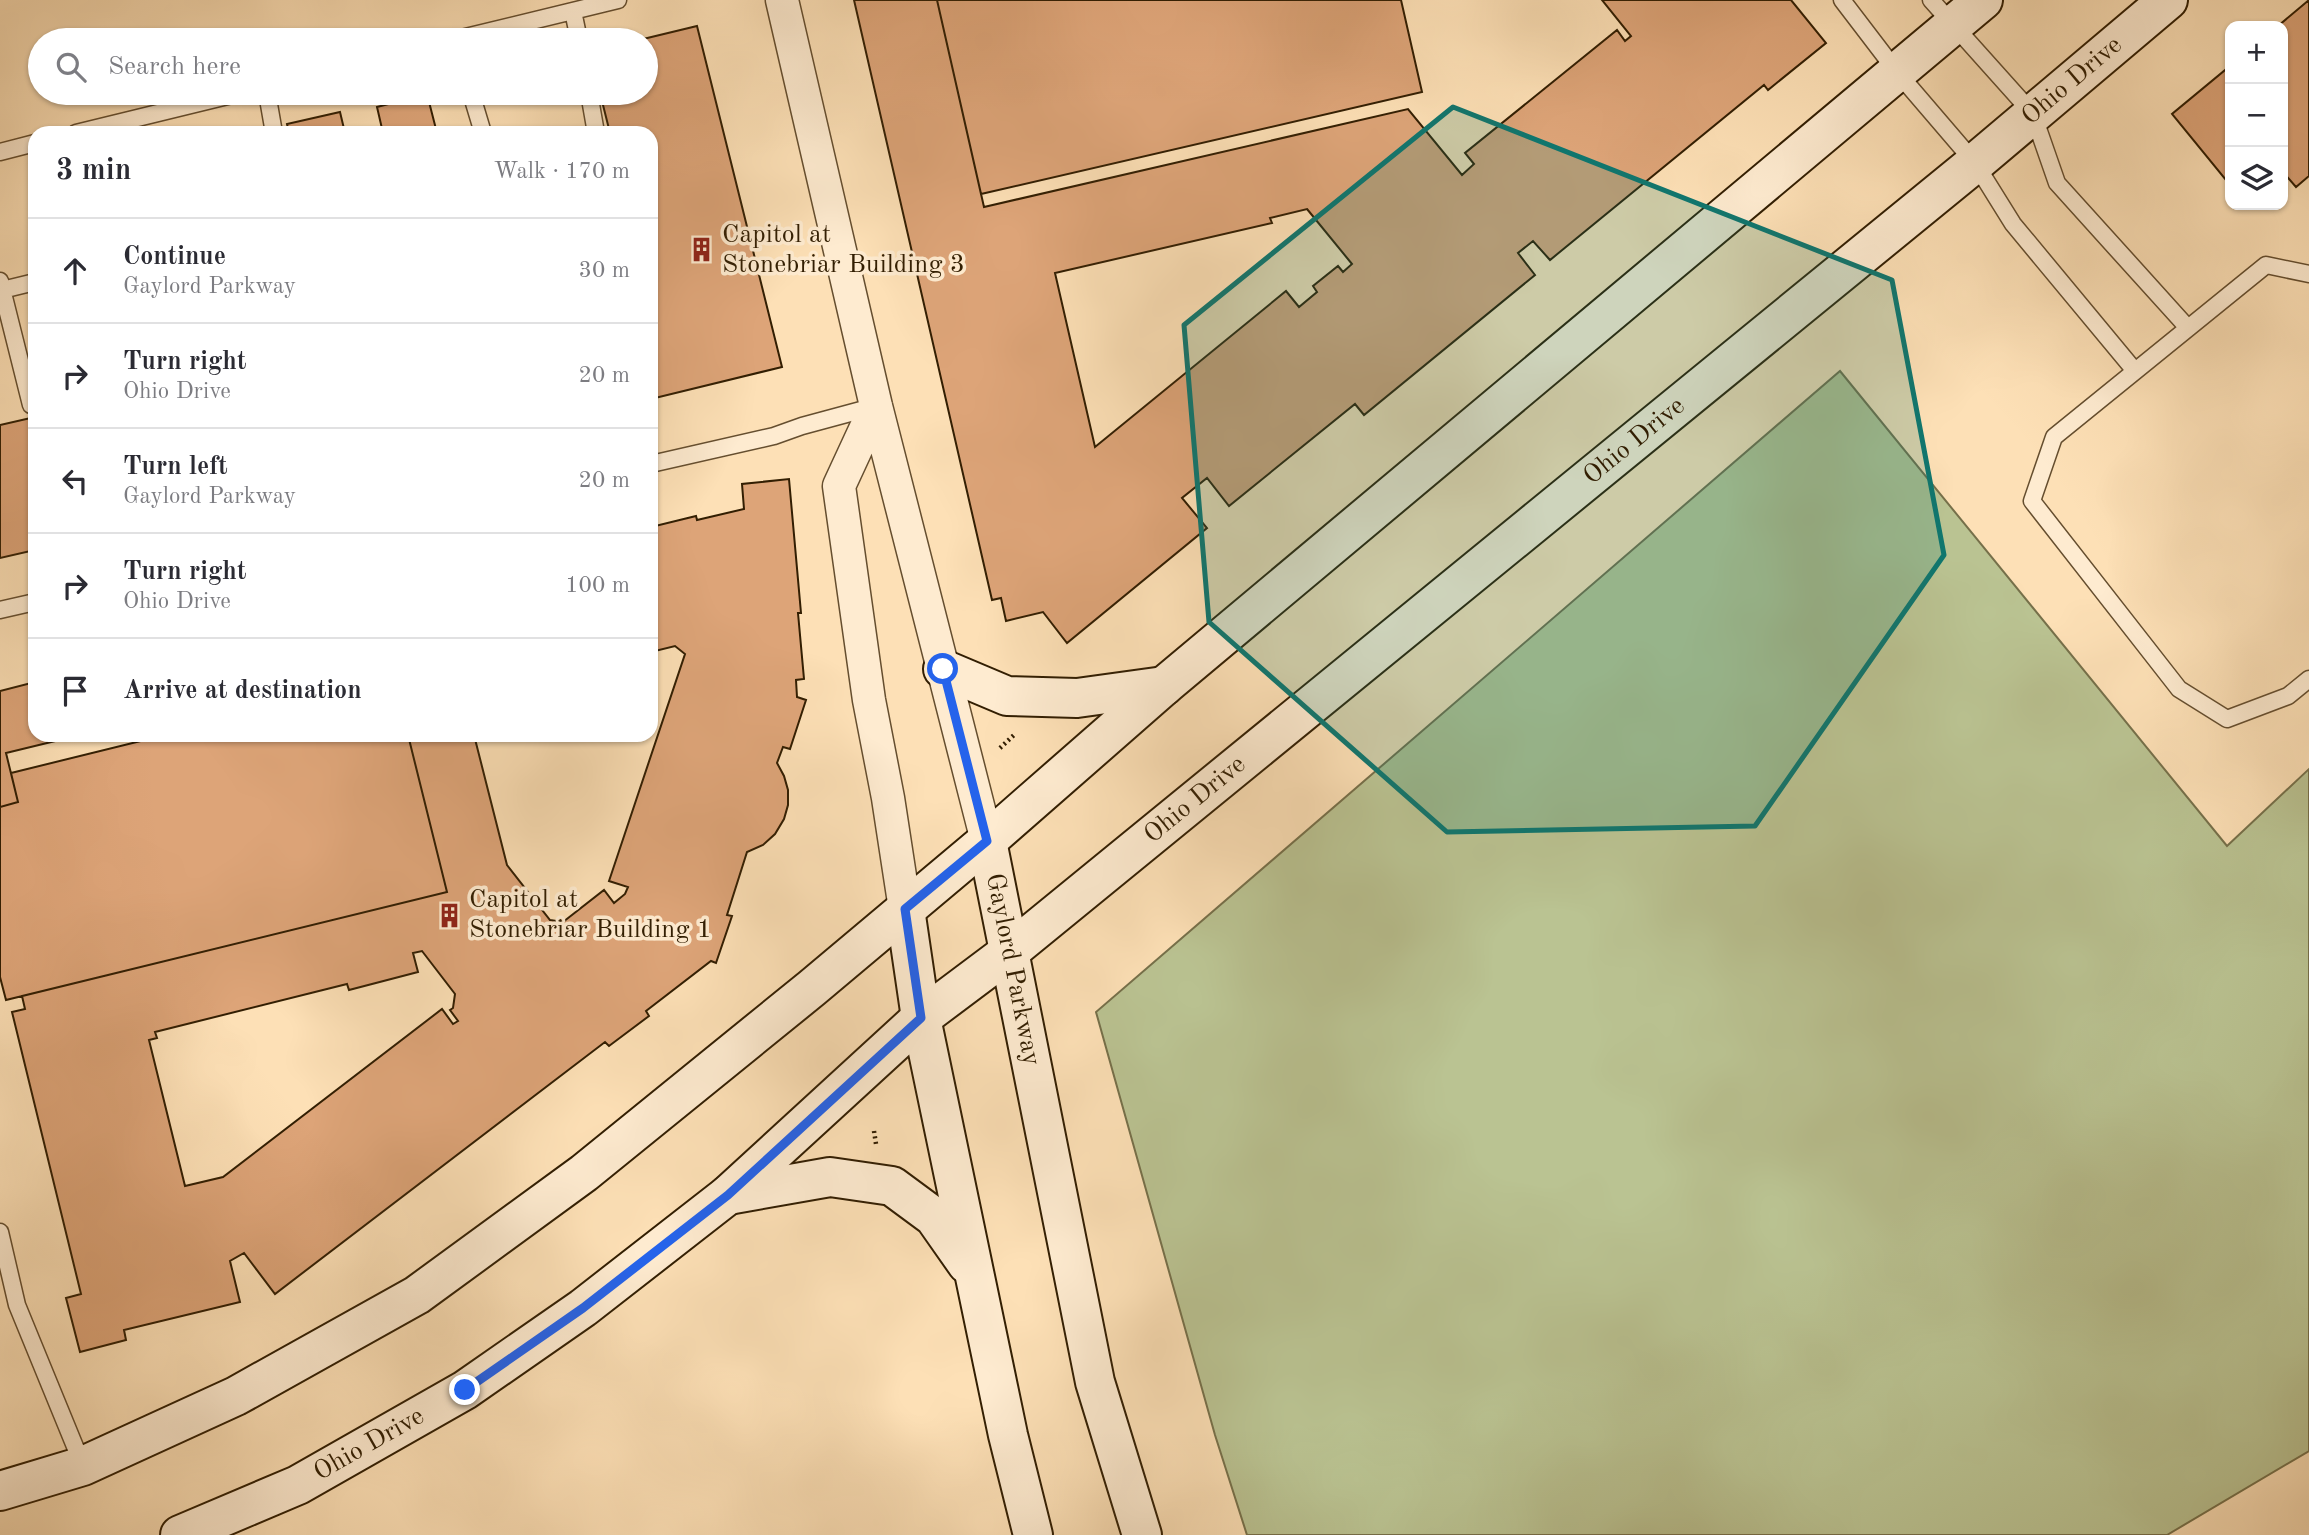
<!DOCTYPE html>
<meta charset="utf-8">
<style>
:root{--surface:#fff;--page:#f7f7f7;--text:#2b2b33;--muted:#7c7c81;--line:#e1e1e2}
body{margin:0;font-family:"Old Standard TT",serif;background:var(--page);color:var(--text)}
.controls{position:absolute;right:21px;top:21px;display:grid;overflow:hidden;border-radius:14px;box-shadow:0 2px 5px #0004}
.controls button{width:63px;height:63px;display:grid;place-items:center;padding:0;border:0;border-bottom:2px solid var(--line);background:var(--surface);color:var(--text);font:35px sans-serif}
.stop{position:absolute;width:21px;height:21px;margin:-16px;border:5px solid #2563eb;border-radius:50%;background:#fff}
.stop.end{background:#2563eb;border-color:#fff;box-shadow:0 2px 7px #0008}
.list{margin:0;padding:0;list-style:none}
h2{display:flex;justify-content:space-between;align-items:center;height:91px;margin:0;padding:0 28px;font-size:30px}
h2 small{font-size:23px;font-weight:400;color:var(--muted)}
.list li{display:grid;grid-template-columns:46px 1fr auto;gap:21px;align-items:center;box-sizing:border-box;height:105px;padding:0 28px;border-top:2px solid var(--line)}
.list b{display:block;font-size:26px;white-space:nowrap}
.list p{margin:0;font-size:23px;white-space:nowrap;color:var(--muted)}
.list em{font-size:23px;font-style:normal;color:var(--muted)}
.icon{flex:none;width:38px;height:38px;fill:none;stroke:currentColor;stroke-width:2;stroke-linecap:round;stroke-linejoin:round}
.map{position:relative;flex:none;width:2309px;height:1535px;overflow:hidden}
.search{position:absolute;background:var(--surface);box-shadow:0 2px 5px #0004;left:28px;top:28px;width:630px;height:77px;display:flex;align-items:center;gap:18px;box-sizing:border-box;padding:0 24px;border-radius:38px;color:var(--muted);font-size:26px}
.panel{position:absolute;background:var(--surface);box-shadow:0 2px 5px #0004;left:28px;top:126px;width:630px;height:616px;border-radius:21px}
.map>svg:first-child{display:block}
.green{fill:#bac392;stroke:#76704a;stroke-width:2}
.building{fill:#dda478;stroke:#321e02;stroke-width:2;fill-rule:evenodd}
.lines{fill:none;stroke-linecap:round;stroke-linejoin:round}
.lane-casing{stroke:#654e2f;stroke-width:19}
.street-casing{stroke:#654e2f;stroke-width:35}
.secondary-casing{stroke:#321e02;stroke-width:42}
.path{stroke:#321e02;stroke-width:4.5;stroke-dasharray:2 3.5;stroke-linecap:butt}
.lane{stroke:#feebd0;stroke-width:16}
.street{stroke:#feebd0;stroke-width:32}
.secondary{stroke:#feebd0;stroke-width:38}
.route{stroke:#2563eb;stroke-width:9}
.marked{fill:#0f766e;fill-opacity:0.2;stroke:#0f766e;stroke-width:5;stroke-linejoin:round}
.labels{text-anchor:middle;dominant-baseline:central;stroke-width:7;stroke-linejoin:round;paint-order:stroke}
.street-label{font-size:26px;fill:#321e02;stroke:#feebd0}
.poi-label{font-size:26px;fill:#321e02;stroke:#feebd0;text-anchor:start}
</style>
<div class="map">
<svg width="2309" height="1535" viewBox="0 0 2309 1535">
<rect width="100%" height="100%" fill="#fde0b6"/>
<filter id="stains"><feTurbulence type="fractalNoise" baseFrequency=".00286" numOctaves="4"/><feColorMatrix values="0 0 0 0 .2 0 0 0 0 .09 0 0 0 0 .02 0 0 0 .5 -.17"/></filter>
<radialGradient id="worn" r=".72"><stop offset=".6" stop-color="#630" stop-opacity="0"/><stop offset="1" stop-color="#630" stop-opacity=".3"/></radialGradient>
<!-- green -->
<path class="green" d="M1840,371L2227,846L2309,769V1451L2167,1535H1247L1215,1435L1096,1012Z"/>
<!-- building -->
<path class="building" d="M854,0H937L984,207L1408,109L1462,175L1474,164L1465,153L1617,30L1625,41L1631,36L1602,0H1791L1826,43L1768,90L1764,85L1550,260L1533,241L1518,253L1535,275L1364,415L1355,404L1229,506L1207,478L1182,498L1207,528L1067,643L1043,612L1006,621L1001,598L992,600ZM1307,209L1352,264L1343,272L1338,266L1313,286L1317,292L1299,307L1286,291L1095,447L1055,273L1272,223L1270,218Z
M937,0H1401L1422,92L981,194Z
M2309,0V176L2296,187L2283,172V26H2278Z
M697,26L782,367L651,399V133H610L600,93H646V40H639Z
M2230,66V185L2172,114Z
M427,94L437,133H383L377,107Z
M340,112L345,133H289L287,124Z
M35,417V550L0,558V425Z
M789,479L801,613H798L804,679L796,680L797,697L806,700L790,749L783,747L777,763L784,776L788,790V805L784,819L775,834L763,845L747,852L727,915L732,916L716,963L711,961L646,1011L649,1016L609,1046L605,1042L275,1294L244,1253L230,1261L240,1302L124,1330L126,1340L80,1352L66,1298L81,1294L12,1012L25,1009L22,996L447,892L408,735H474L507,865L550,920L563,922L604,890L614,903L625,894L628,887L609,881L685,654L675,646L651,652V527L696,516L697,520L744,509L742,484ZM422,951L455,994L453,1008L450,1010L458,1021L453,1024L442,1009L223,1177L185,1186L149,1040L157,1038L155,1032L347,984L349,990L418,972L413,953Z
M35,682V735H80L6,753L18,802L0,807V691Z
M165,735H408L447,892L6,1000L0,977V807L18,802L11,773Z"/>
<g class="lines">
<defs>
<path id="lane" d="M1842,0L1897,72L1975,163L2013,224L2135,371
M1931,0L2033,114L2057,183L2188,328
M573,11L579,40
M453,40L618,0
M267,93L274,133
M471,93L483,133
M589,93L596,133
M76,133L240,93
M0,152L35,143
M2309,274L2266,265L2054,437L2032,501L2179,689L2227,719L2288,696L2309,679
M0,281L31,405L35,404
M2,290L35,282
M651,464L774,436L802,426L876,406
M0,610L35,602
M0,1232L17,1305L83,1466"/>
<path id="street" d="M782,0L876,406L987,841
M876,406L839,486L869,700L888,798L905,909"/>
<g id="secondary">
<path d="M943,669L1007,696L1077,698L1164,686"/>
<path id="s1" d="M987,841L1095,1382L1142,1535"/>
<path d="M905,909L921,1018L1008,1435L1033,1535"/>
<path d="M728,1195L830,1177L892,1186L934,1217L967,1264"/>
<path d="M0,1491L83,1466L236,1396L417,1295L584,1173L812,988L987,841L1164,686L1983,0"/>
<path id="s2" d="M180,1535L298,1485L465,1390L583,1308L728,1195L921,1018L1009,952L1975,163L2168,0"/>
</g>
</defs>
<!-- lane casing -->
<use href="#lane" class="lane-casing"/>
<!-- street casing -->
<use href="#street" class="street-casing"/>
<!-- secondary casing -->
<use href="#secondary" class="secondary-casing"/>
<!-- path -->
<path class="path" d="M1000,748L1014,735
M874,1131L876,1144"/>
<!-- lane -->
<use href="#lane" class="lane"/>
<!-- street -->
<use href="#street" class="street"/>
<!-- secondary -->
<use href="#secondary" class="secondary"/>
</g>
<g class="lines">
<!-- route -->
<path class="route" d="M465,1390L583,1308L728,1195L921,1018L905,909L987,841L943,669"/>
</g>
<!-- marked area -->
<path class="marked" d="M1453,107L1892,280L1944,555L1755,826L1447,832L1209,622L1184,325Z"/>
<!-- icons -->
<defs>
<symbol id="building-bare" viewBox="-9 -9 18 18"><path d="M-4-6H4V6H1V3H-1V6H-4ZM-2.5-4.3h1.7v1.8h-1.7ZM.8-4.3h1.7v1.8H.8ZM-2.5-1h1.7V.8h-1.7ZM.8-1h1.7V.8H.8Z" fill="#8f2418" stroke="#feebd0" stroke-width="2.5" paint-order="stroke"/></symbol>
</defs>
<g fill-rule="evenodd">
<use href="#building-bare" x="684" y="232" width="35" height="35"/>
<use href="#building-bare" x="432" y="898" width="35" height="35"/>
</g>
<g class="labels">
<!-- street labels -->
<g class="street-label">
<text stroke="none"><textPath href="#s2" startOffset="2394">Ohio Drive</textPath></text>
<text stroke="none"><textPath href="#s2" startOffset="1827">Ohio Drive</textPath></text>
<text stroke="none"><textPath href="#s2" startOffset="1260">Ohio Drive</textPath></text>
<text stroke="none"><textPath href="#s1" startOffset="131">Gaylord Parkway</textPath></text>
<text stroke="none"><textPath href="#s2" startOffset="210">Ohio Drive</textPath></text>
</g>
<!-- poi labels -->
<g class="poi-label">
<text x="722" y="235">Capitol at<tspan x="722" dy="30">Stonebriar Building 3</tspan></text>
<text x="469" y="900">Capitol at<tspan x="469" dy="30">Stonebriar Building 1</tspan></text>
</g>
</g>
<rect width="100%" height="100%" filter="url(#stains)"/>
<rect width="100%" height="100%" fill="url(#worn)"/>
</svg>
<div class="controls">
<button>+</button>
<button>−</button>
<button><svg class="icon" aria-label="layers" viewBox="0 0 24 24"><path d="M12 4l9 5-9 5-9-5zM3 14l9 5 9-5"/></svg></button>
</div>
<div class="stop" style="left:943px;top:669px"></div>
<div class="stop end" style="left:465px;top:1390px"></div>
<div class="search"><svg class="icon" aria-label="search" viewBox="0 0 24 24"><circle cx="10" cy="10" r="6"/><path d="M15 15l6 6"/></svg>Search here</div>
<section class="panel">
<h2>3 min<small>Walk · 170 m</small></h2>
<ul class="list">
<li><svg class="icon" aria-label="ahead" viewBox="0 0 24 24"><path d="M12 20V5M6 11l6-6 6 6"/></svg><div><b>Continue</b><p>Gaylord Parkway</p></div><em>30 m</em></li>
<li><svg class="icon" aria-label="right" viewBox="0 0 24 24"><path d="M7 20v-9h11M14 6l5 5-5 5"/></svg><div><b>Turn right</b><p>Ohio Drive</p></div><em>20 m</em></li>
<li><svg class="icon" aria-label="left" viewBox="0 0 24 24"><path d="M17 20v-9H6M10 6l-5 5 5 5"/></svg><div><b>Turn left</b><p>Gaylord Parkway</p></div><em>20 m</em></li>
<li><svg class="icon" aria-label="right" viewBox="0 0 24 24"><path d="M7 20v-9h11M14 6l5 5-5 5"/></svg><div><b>Turn right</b><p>Ohio Drive</p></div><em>100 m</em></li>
<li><svg class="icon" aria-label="arrive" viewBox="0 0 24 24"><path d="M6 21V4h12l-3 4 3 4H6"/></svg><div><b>Arrive at destination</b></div></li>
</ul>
</section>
</div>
